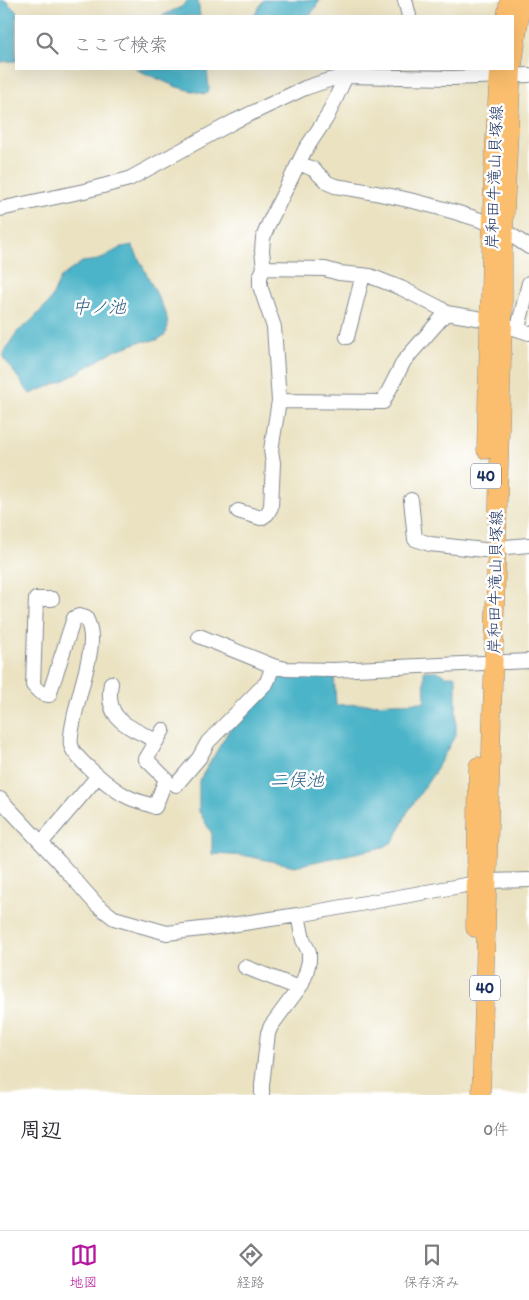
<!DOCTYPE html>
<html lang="ja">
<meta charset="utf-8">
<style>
:root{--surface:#fff;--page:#f2f2f3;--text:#2b2b33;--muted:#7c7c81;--line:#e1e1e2;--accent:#b5179e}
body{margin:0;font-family:Itim,"Klee One",sans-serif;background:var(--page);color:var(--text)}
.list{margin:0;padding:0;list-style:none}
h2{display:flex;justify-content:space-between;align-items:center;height:65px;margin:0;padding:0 20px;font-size:21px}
h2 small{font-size:16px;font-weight:400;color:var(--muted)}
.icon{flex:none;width:28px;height:28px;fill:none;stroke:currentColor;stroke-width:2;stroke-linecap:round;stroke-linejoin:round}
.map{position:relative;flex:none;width:529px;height:1095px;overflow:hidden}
.search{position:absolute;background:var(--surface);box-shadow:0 5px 20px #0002;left:15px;right:15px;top:15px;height:55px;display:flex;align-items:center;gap:12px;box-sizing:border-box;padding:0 18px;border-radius:0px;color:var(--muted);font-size:19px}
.sheet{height:135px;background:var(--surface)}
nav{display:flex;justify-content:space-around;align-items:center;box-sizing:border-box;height:70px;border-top:1px solid var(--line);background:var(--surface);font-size:14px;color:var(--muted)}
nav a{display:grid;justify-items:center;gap:2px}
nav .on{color:var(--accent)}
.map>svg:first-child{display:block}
.water{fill:#4bb4c8;stroke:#337293}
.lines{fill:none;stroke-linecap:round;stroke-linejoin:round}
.minor-casing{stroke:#828890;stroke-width:16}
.major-casing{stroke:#828890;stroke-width:19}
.minor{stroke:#fff;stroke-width:14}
.major{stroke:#fbbe6e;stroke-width:18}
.labels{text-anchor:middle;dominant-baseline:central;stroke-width:5;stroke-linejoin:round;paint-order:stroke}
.shield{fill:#fff;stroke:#5f6d8e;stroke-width:1}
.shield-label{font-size:15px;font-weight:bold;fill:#1b2f5e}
.street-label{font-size:16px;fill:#1b2f5e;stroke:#fff}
.water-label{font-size:18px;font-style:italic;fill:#2c5e83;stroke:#fff}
</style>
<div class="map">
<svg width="529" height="1095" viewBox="0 0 529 1095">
<rect width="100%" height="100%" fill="#fff"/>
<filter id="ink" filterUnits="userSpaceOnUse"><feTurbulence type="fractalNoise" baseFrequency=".02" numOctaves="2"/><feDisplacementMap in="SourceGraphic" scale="10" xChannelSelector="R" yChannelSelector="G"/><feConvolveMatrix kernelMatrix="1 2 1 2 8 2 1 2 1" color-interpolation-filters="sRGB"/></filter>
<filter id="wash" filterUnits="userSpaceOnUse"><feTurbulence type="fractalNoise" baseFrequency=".0096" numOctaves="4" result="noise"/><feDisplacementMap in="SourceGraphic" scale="20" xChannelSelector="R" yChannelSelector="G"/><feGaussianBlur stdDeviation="1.12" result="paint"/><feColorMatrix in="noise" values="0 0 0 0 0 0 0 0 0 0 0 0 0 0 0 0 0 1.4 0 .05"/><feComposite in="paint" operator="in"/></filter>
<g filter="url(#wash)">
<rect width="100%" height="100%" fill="#eae2c1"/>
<!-- water -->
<path class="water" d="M0,0H5L21,16H16V61L0,62Z
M188,0H198L200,16H161L181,7Z
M263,0H320L310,16H254Z
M135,69H207L209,89L208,93L205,94L177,87Z
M132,245L166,313L168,326L165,335L157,340L139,342L112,352L65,380L30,394L3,357V353L17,332L31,321L50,301L61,277L82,262L98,260L122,247Z
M424,671H438L445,676H456V734L434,773L407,813L394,841L384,847L295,866L247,856L212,854V834L199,811V781L231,727L271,688L281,672L334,675L336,705L425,702Z"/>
</g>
<g filter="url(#ink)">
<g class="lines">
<defs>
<path id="minor" d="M405,0L409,16
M299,163L313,169L328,183L335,186C388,194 441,206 492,224
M0,209L84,191L129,179L235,121L305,88L329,80L346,76L452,78L529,75
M504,234L511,235L529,247
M264,268L262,251L263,238L269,223L305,150L327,117L346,76
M518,328L529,283
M347,337L363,275
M279,401L383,402L404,361L446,313
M411,500L415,539L430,544L484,550
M238,511L261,518L267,514L271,507L273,463L271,450L279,401L274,327L260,286V277L264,268L325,269L339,273L370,276L401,288L440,308L446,313L489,320L529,333
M495,548L529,545
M52,599H36L33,685C38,691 41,694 49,695L74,618L79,616L86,618C94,633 91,650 87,666C84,681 68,732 71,745C73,758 114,790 126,796C135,801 146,803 155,807L166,779L146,759L163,730
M199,636L273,666L286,669L333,670L529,661
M111,683C104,721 129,726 156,741
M176,785L199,758L208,742L267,682L273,666
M0,799L59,862L97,905L114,918L167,933L210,928L298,915L488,881L529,880
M41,843L98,776
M245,967L299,988
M262,1095V1085L268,1033L271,1026L302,984L306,973L309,961V952L303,940L298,915"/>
<path id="major" d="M506,16L509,0
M513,65L522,0
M486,450L493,173L499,69
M475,928L478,766
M481,1095C490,838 494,581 503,323V251L512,69"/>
</defs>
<!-- minor casing -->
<use href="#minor" class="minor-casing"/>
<!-- major casing -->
<use href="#major" class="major-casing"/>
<!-- minor -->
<use href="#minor" class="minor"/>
<!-- major -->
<use href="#major" class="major"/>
</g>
</g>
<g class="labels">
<!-- shield labels -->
<g class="shield">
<rect x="471" y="463.5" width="30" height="25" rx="4"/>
<rect x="470" y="975.5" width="30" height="25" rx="4"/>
</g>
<g class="shield-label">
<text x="486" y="476">40</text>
<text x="485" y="988">40</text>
</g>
<!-- street labels -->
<g class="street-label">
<text transform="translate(494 177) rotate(-88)">岸和田牛滝山貝塚線</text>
<text transform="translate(495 582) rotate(-89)">岸和田牛滝山貝塚線</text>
</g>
<!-- water labels -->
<g class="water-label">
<text x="99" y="307">中ノ池</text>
<text x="297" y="780">二俣池</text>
</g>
</g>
</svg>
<div class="search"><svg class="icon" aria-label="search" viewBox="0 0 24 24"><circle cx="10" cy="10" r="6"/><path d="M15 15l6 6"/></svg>ここで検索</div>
</div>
<section class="sheet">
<h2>周辺<small>0件</small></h2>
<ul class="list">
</ul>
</section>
<nav>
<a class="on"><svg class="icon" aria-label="map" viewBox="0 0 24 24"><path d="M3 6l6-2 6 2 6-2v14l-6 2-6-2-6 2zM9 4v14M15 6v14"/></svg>地図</a>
<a><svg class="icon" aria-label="directions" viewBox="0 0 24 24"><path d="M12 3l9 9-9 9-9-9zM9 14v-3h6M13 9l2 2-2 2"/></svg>経路</a>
<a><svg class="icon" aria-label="saved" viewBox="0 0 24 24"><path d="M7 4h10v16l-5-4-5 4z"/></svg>保存済み</a>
</nav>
